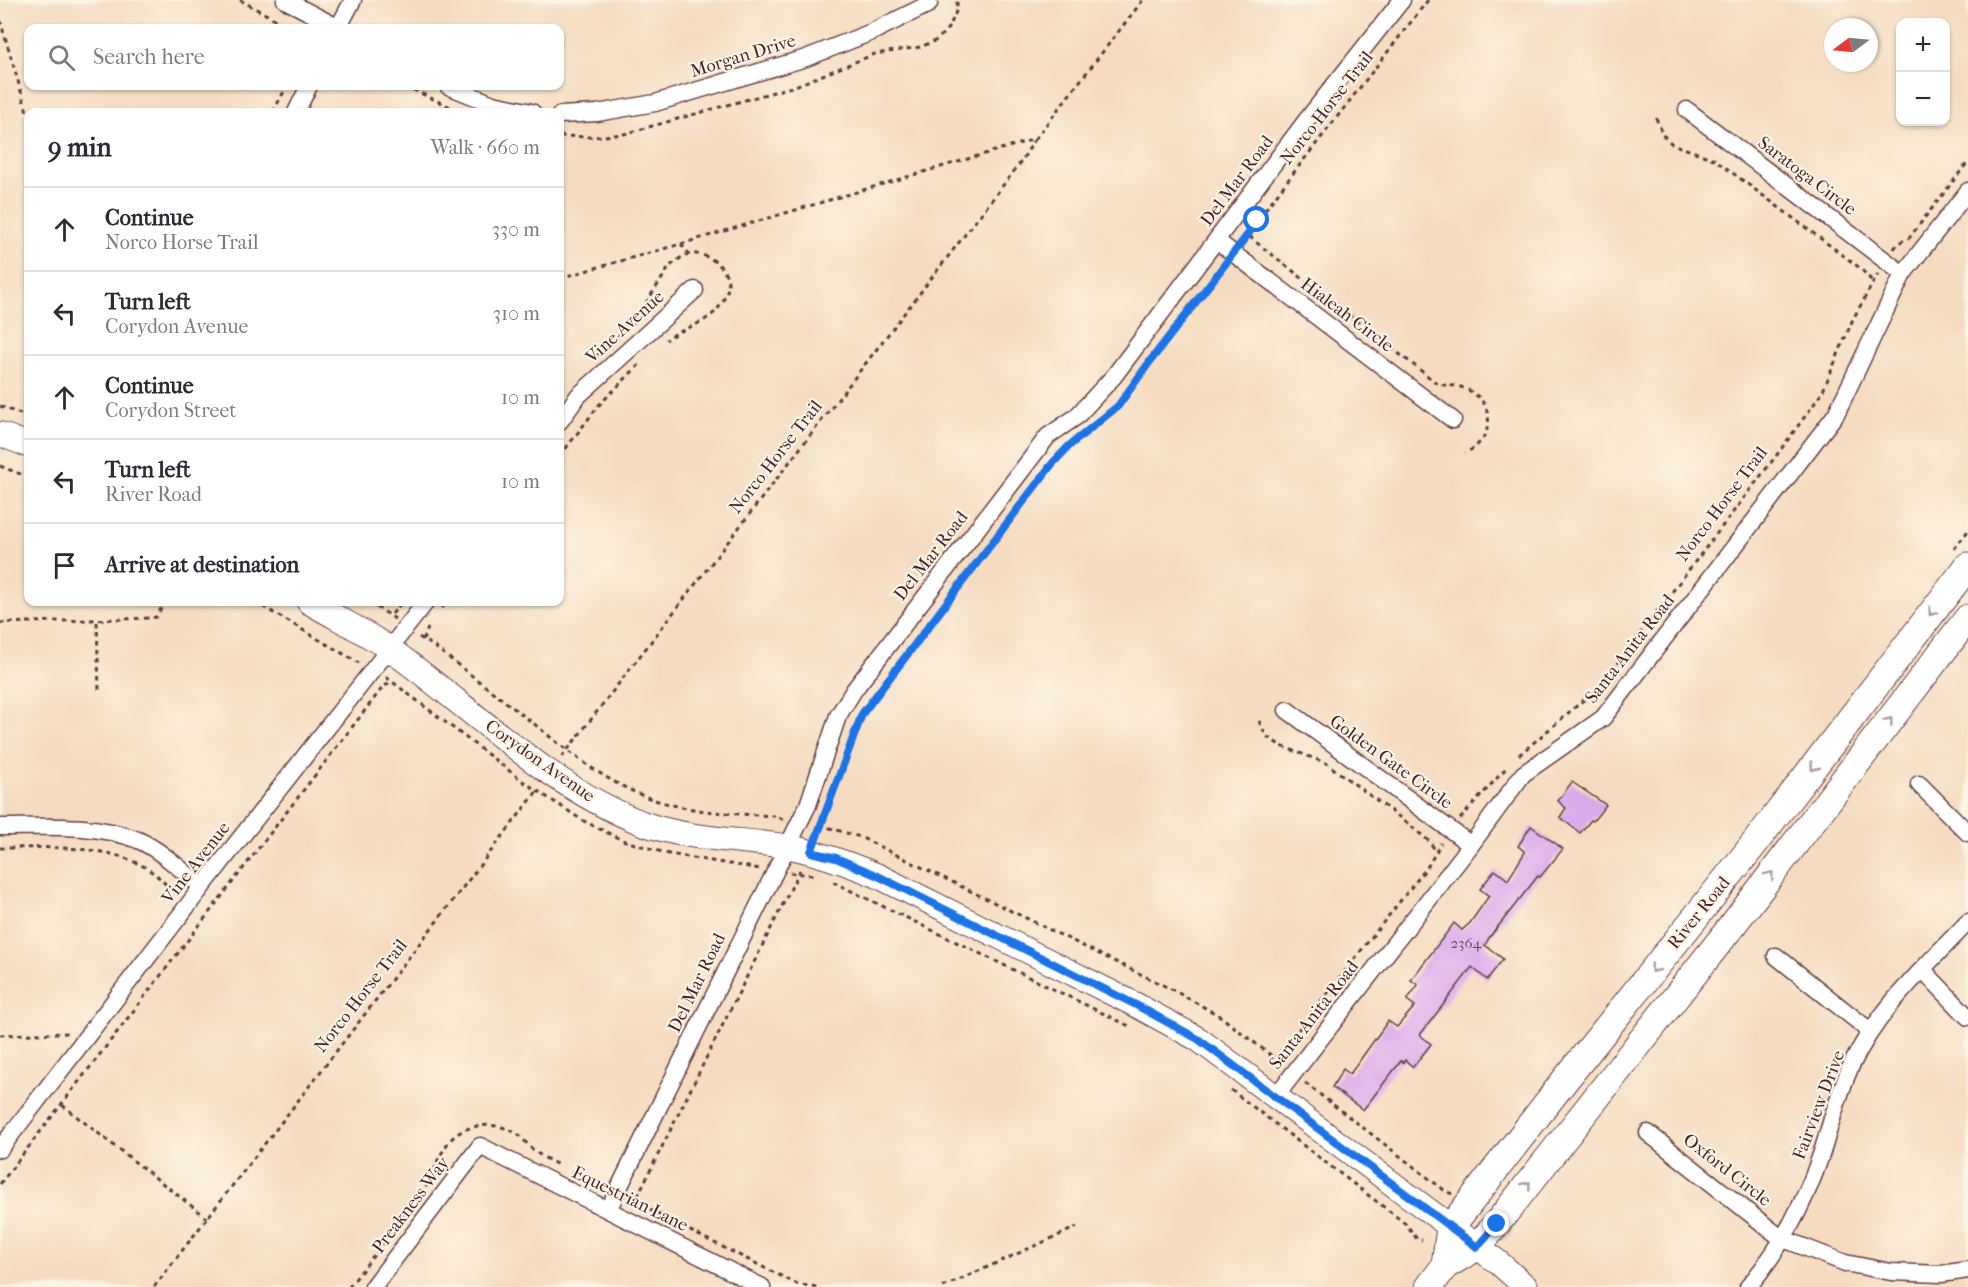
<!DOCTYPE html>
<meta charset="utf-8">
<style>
:root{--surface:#fff;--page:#f2f2f3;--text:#2b2b33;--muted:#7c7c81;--line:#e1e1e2}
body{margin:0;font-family:"IM FELL French Canon",serif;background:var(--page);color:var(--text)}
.controls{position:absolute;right:18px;top:18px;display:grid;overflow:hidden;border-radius:12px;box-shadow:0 2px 4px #0004}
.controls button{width:54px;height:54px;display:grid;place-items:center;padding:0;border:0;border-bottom:2px solid var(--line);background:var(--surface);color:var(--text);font:30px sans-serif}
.compass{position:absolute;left:1824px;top:18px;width:54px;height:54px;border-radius:50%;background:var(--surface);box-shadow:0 2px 4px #0004;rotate:254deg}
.stop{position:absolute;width:18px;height:18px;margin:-14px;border:4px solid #1a73e8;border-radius:50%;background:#fff}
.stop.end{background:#1a73e8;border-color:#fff;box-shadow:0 2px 6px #0008}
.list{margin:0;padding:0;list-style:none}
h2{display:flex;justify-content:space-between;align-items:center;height:78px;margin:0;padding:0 24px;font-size:26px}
h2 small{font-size:20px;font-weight:400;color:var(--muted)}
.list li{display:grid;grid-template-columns:39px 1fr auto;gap:18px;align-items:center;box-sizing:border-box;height:84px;padding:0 24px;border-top:2px solid var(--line)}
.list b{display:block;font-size:22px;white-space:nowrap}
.list p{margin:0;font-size:20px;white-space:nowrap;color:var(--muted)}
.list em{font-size:20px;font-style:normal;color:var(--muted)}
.icon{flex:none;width:33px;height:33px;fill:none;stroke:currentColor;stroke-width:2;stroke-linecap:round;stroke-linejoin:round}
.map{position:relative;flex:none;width:1968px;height:1287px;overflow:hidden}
.search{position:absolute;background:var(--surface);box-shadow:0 2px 4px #0004;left:24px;top:24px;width:540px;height:66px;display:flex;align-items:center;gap:15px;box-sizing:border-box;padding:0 21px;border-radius:12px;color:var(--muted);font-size:22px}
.panel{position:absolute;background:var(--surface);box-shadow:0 2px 4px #0004;left:24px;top:108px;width:540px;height:498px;border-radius:12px}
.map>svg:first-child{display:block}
.building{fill:#daabeb}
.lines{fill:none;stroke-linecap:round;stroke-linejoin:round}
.minor-casing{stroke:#643b41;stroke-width:19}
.secondary-casing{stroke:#643b41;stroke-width:26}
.primary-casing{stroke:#643b41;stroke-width:29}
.path{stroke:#643b41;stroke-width:3;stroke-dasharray:4.5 4.5;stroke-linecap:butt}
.minor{stroke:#fff;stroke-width:16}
.secondary{stroke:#fff;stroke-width:24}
.primary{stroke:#fff;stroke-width:27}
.oneway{stroke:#ae9aa0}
.route{stroke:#1a73e8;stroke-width:8}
.labels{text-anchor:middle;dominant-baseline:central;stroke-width:4.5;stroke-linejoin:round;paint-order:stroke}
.number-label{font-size:15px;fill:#6e425b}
.street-label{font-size:18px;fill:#4a1f2b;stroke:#fcf5e5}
</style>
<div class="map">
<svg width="1968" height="1287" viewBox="0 0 1968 1287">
<rect width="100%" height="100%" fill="#fcf5e5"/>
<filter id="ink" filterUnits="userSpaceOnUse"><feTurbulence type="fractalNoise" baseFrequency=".0167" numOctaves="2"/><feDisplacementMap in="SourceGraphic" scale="12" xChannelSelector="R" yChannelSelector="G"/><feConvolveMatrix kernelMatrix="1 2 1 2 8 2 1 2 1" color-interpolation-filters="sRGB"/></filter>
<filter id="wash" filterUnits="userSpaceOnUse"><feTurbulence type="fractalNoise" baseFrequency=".008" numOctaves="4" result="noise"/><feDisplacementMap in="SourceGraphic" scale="24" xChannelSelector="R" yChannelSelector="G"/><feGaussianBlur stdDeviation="1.35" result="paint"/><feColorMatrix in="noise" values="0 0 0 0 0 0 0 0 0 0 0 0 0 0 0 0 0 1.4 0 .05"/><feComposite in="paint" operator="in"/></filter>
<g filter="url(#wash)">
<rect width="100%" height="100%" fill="#f5dcc0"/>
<g id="blocks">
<!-- building -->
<path class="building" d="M1572,782L1606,805L1593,821L1591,820L1580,833L1560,817L1566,808L1558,801Z
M1531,826L1563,849L1540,877L1538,876L1489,938L1485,945L1503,959L1487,980L1472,967L1420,1035L1431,1044L1413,1067L1405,1060L1403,1063L1401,1061L1363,1110L1332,1087L1343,1069L1350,1074L1388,1021L1397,1027L1415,1006L1407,1000L1418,985L1411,980L1454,923L1462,930L1470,923L1489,896L1480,889L1495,870L1508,880L1525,852L1518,846Z"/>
</g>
</g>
<g filter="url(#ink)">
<use href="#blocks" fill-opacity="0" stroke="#643b41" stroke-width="1.5"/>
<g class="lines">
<defs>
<path id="minor" d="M285,0L339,28
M338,28L353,0
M448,86L493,104L532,112
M1687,110L1903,274
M296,112L309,86
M560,115L597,113L655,103L806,58L872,32L929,4L927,0
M1217,241L1453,420
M560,421L578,396L695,290
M1287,710L1471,845
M1919,784L1968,833
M0,827C45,827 95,823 138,840C159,849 184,872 202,887
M1776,956L1870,1031
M1923,970L1968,1017
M1276,1096L1471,845L1523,774L1603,718L1836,414L1903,274L1968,191
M1648,1133L1781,1238L1845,1263L1891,1272L1941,1274L1968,1270
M0,1149L202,887L426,602
M608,1210L808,805L838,716L854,690L1048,436L1076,417L1114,376L1305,122L1402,0
M373,1287L480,1146L762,1287
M1748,1287C1781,1248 1806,1201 1822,1152C1831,1124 1838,1094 1851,1066C1878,1009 1925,967 1968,922"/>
<path id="secondary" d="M0,434L28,445
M309,602C336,618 366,632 391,650C473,709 547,786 642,823C689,840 737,839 785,846C817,852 847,863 876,875L1136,1005L1198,1039L1499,1263L1526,1287"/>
<path id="primary" d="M1445,1265L1450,1228L1565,1080L1751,848L1968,566
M1429,1287L1445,1266L1477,1247L1495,1226L1735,922L1968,618"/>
</defs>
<!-- minor casing -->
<use href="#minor" class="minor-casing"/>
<!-- secondary casing -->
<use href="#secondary" class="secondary-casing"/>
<!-- primary casing -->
<use href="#primary" class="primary-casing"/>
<!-- path -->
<path class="path" d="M240,0L291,28
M1428,0L1257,220L1249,233L1252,239L1438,384C1448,386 1457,385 1466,389C1498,403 1494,440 1465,453
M0,20L28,115
M405,86L461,112
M273,112L287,86
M1656,118L1663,135L1672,144L1714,159L1860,268L1873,282
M560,136L594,137L624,134L795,86L875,54L920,47L937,40L950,26L957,9V0
M1243,241L1249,233
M681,244L1035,139L1143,0
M1894,249L1898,243L1909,238L1968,162
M560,278L681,244L689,254
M597,355L633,323L670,266C675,262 683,255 690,254C708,252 730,268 728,287C727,295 720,307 715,312C702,325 680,329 666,340
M0,406L28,417
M560,456L599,405L639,365
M0,466L28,477
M1954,549L1968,531
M255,602L359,663
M369,602L395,619
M442,608L447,602
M392,614L402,602
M97,622L99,692
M0,623L151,618L156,617L165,602
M419,637L432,645C466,671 499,697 533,723C570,753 609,785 655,800C695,813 736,814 777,816L784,820
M423,640L428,628
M386,677L524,782L582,820L622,840L669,854L760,869
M1259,721L1266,736L1281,746L1326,763L1406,822L1429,841L1436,851
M1519,755L1600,686L1776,456L1822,393L1853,319L1878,274
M562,757L1021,162L1035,139
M1460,819L1506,768
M820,825L860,837L1173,990L1220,1016L1281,1063
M817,835L862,714L1052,464L1070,445L1118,406L1224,265
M0,848C56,848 141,840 174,896
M800,870L635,1201L666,1219L799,1285L820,1287
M790,873L816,875
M833,882L1129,1026
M0,1035L70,1033
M1276,1058L1428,866L1441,843
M1305,1083L1444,1190L1452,1194
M1231,1090L1406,1224L1417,1239L1422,1240
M62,1105L207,1218
M571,1172L604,1185
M0,1184L383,687L391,682
M154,1287L539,789
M349,1287L423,1192C432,1177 436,1161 446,1146C460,1123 494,1120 516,1133C522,1137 527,1144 532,1149C540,1156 551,1161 560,1166
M943,1287L1077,1227"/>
<!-- minor -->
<use href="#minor" class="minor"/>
<!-- secondary -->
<use href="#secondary" class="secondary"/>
<!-- primary -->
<use href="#primary" class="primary"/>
</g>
<!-- one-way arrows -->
<defs><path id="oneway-chevron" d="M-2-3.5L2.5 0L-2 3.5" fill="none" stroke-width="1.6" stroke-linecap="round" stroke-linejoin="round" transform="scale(1.5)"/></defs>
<g class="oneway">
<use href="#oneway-chevron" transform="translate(1932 612) rotate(127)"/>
<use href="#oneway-chevron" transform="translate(1889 721) rotate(-52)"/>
<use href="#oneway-chevron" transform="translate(1814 767) rotate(127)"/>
<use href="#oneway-chevron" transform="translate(1770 875) rotate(-52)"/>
<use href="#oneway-chevron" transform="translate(1654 969) rotate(129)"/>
<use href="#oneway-chevron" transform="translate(1527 1185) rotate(-52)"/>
</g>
</g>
<g class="lines" filter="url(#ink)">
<!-- route -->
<path class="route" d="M1257,220L1249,233L1151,360L1118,406L1070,445L1052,464L862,714L811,852L836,858L876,875L1136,1005L1198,1039L1477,1247L1497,1224"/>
</g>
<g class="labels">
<!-- number labels -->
<g class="number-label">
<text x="1466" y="943">2364</text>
</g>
<!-- street labels -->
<g class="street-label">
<text transform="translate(743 56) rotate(-17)">Morgan Drive</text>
<text transform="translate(1327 108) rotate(-52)">Norco Horse Trail</text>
<text transform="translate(1807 176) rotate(37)">Saratoga Circle</text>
<text transform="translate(1237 181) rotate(-53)">Del Mar Road</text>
<text transform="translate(1347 315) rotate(37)">Hialeah Circle</text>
<text transform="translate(625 327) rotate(-42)">Vine Avenue</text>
<text transform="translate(776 457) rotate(-52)">Norco Horse Trail</text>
<text transform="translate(1722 504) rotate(-53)">Norco Horse Trail</text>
<text transform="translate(931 556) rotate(-52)">Del Mar Road</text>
<text transform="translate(1630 649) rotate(-52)">Santa Anita Road</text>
<text transform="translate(540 761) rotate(35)">Corydon Avenue</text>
<text transform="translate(1391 762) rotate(36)">Golden Gate Circle</text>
<text transform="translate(196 863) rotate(-52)">Vine Avenue</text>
<text transform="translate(1699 913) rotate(-51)">River Road</text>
<text transform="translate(697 983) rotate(-64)">Del Mar Road</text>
<text transform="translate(361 996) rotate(-52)">Norco Horse Trail</text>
<text transform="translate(1314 1015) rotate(-52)">Santa Anita Road</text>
<text transform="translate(1819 1105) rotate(-69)">Fairview Drive</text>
<text transform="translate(1727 1170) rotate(38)">Oxford Circle</text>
<text transform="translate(630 1199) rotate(26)">Equestrian Lane</text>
<text transform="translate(411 1205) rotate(-53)">Preakness Way</text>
</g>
</g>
</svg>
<div class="controls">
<button>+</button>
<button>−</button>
</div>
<svg class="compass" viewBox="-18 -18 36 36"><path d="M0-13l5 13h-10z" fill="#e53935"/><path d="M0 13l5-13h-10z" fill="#7c7c81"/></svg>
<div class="stop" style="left:1257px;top:220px"></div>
<div class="stop end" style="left:1497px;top:1224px"></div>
<div class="search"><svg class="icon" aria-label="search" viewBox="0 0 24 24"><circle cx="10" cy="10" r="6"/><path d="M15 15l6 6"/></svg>Search here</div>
<section class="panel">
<h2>9 min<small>Walk · 660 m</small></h2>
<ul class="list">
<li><svg class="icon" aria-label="ahead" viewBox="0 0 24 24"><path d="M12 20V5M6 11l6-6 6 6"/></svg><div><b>Continue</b><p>Norco Horse Trail</p></div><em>330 m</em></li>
<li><svg class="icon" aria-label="left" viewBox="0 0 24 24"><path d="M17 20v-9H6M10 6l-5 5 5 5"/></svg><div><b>Turn left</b><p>Corydon Avenue</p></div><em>310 m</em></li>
<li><svg class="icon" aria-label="ahead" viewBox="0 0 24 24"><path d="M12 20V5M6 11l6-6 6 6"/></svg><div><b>Continue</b><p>Corydon Street</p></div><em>10 m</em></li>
<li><svg class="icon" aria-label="left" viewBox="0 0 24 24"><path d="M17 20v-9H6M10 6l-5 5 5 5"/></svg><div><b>Turn left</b><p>River Road</p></div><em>10 m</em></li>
<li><svg class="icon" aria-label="arrive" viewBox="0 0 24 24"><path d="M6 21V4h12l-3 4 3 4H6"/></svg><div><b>Arrive at destination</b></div></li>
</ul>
</section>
</div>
